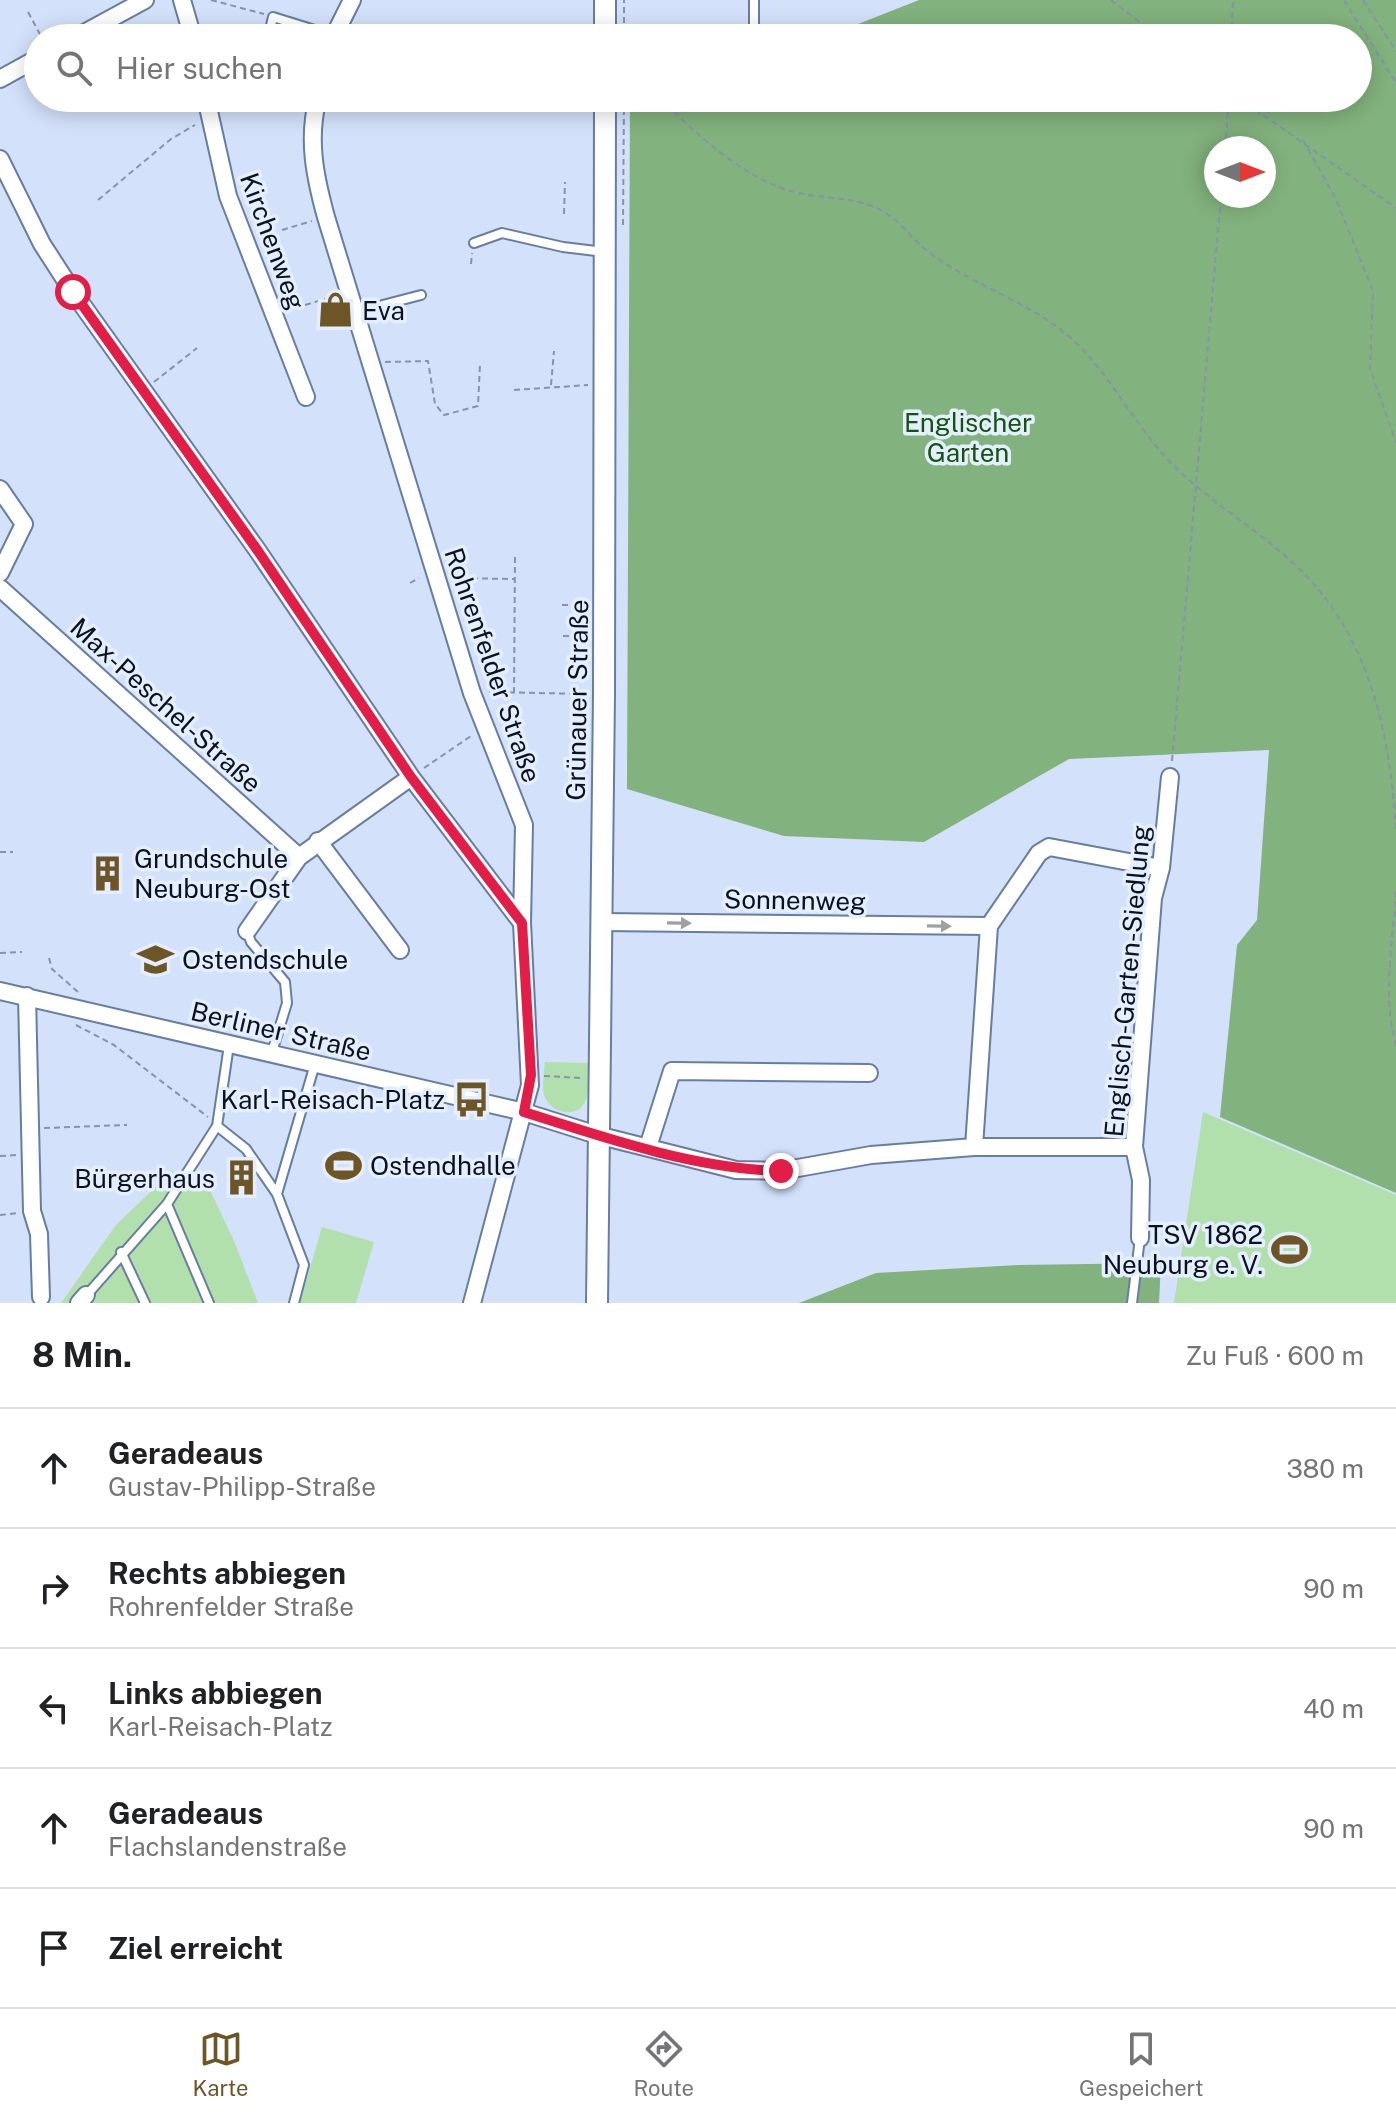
<!DOCTYPE html>
<html lang="de">
<meta charset="utf-8">
<style>
:root{--surface:#fff;--page:#f6f6f6;--text:#202124;--muted:#757577;--line:#e0e0e0;--accent:#6d5526}
body{margin:0;font-family:"Public Sans",sans-serif;background:var(--page);color:var(--text)}
.compass{position:absolute;left:1204px;top:136px;width:72px;height:72px;border-radius:50%;background:var(--surface);box-shadow:0 4px 20px #0003;rotate:90deg}
.stop{position:absolute;width:24px;height:24px;margin:-18px;border:6px solid #e11d48;border-radius:50%;background:#fff}
.stop.end{background:#e11d48;border-color:#fff;box-shadow:0 2px 8px #0008}
.list{margin:0;padding:0;list-style:none}
h2{display:flex;justify-content:space-between;align-items:center;height:104px;margin:0;padding:0 32px;font-size:34px}
h2 small{font-size:26px;font-weight:400;color:var(--muted)}
.list li{display:grid;grid-template-columns:52px 1fr auto;gap:24px;align-items:center;box-sizing:border-box;height:120px;padding:0 32px;border-top:2px solid var(--line)}
.list b{display:block;font-size:30px;white-space:nowrap}
.list p{margin:0;font-size:26px;white-space:nowrap;color:var(--muted)}
.list em{font-size:26px;font-style:normal;color:var(--muted)}
.icon{flex:none;width:44px;height:44px;fill:none;stroke:currentColor;stroke-width:2;stroke-linecap:round;stroke-linejoin:round}
.map{position:relative;flex:none;width:1396px;height:1303px;overflow:hidden}
.search{position:absolute;background:var(--surface);box-shadow:0 4px 20px #0003;left:24px;right:24px;top:24px;height:88px;display:flex;align-items:center;gap:20px;box-sizing:border-box;padding:0 28px;border-radius:44px;color:var(--muted);font-size:30px}
.sheet{height:704px;background:var(--surface)}
nav{display:flex;justify-content:space-around;align-items:center;box-sizing:border-box;height:112px;border-top:2px solid var(--line);background:var(--surface);font-size:22px;color:var(--muted)}
nav a{display:grid;justify-items:center;gap:4px}
nav .on{color:var(--accent)}
.map>svg:first-child{display:block}
.green{fill:#b1e0ac}
.forest{fill:#82b27d;fill-rule:evenodd}
.lines{fill:none;stroke-linecap:round;stroke-linejoin:round}
.service-casing{stroke:#687da2;stroke-width:12}
.minor-casing{stroke:#687da2;stroke-width:20}
.tertiary-casing{stroke:#687da2;stroke-width:24}
.path{stroke:#8893a8;stroke-width:2;stroke-dasharray:6 4;stroke-linecap:butt}
.service{stroke:#fff;stroke-width:8}
.minor{stroke:#fff;stroke-width:16}
.tertiary{stroke:#fff;stroke-width:20}
.oneway{fill:#9da0a5}
.route{stroke:#e11d48;stroke-width:10}
.labels{text-anchor:middle;dominant-baseline:central;stroke-width:7;stroke-linejoin:round;paint-order:stroke}
.street-label{font-size:26px;fill:#0a111f;stroke:#e4eeff}
.poi-label{font-size:26px;fill:#0a111f;stroke:#e4eeff;text-anchor:start}
.park-label{font-size:26px;fill:#12550e;stroke:#e4eeff}
</style>
<div class="map">
<svg width="1396" height="1303" viewBox="0 0 1396 1303">
<rect width="100%" height="100%" fill="#d3e1fa"/>
<!-- green -->
<path class="green" d="M545,1062L588,1063C588,1075 590,1091 585,1102C576,1120 549,1112 544,1095C542,1085 544,1071 545,1062Z
M1203,1112L1396,1195V1303H1174Z
M172,1171L209,1188L234,1241L258,1303H61L116,1225Z
M322,1227L374,1242L356,1303H300Z"/>
<!-- forest -->
<path class="forest" d="M919,0H1396V1193L1220,1117L1237,945L1257,920L1269,750L1069,759L924,842L784,836L627,789L630,98H1358V38H785L838,32ZM1216,148H1264V196H1216Z
M1161,1263L1159,1303H799L876,1273L1018,1265Z"/>
<g class="lines">
<defs>
<path id="service" d="M606,35L754,36V0
M268,38L273,17L334,36
M474,243L502,233L563,247L604,252
M356,312L421,295
M247,931L251,942L285,982L287,1003L272,1052
M217,1126L246,1149L277,1194L304,1265L294,1303
M277,1194L315,1064
M167,1204L209,1303
M121,1252L145,1303
M85,1297L167,1204L217,1126L229,1045
M1132,1303L1140,1238"/>
<path id="minor" d="M182,0L193,38
M75,38L145,0
M333,38L352,0
M0,79L38,58
M206,98L228,196L306,397
M318,98C307,139 315,177 326,217L472,693L524,825L522,923L530,1085L472,1303
M0,159L42,244L73,292L258,551L411,777L522,923
M0,489L24,524L0,573
M0,588L299,857
M318,841L400,950
M601,922L989,926
M247,931L299,857L411,777
M0,991L524,1112L597,1135L736,1170L781,1171L871,1155L974,1147H1134
M27,996L32,1211L39,1234L41,1297
M648,1147L672,1071L869,1073
M974,1147L989,926L1039,853L1049,847L1161,868
M1140,1238L1141,1180L1134,1147L1153,898L1161,868L1170,777
M79,1303L86,1295"/>
<path id="tertiary" d="M605,0V38
M597,1303L604,694L605,98"/>
</defs>
<!-- service casing -->
<use href="#service" class="service-casing"/>
<!-- minor casing -->
<use href="#minor" class="minor-casing"/>
<!-- tertiary casing -->
<use href="#tertiary" class="tertiary-casing"/>
<!-- path -->
<path class="path" d="M211,0L264,14
M1111,0L1160,38
M1344,0L1396,83
M1363,0L1396,51
M28,12L42,38
M624,23V0
M1231,38L1233,0
M660,98C696,134 746,181 798,193C829,200 863,196 890,216C905,227 916,243 930,253C974,286 1028,301 1070,337C1112,375 1135,428 1176,468C1220,511 1278,541 1318,589C1375,658 1391,746 1396,832
M1239,98L1396,208
M1303,140L1336,199L1373,291L1370,368L1396,443
M1225,148L1229,98
M98,200L171,139L195,125
M564,214L565,182
M623,225L624,98
M282,230L312,221
M471,264L472,253
M305,305L335,296
M385,362L428,361L435,404L444,415L478,406L480,364
M154,382L197,348
M551,385L554,351
M514,390L588,385
M452,578L514,579
M410,583L419,578
M562,605H585
M563,636H586
M489,692L586,694
M514,693L515,555
M1172,761L1221,196
M424,768L471,736
M0,852H13
M1396,891C1393,943 1382,995 1396,1046
M0,953L22,952
M49,958L52,969L78,992
M76,1025L114,1045L208,1117
M544,1076L581,1078
M44,1128L127,1125
M0,1156L17,1155
M0,1215L19,1213"/>
<!-- service -->
<use href="#service" class="service"/>
<!-- minor -->
<use href="#minor" class="minor"/>
<!-- tertiary -->
<use href="#tertiary" class="tertiary"/>
</g>
<!-- one-way arrows -->
<defs><path id="oneway-solid" d="M-6-.8H1V-3.2L6.5 0L1 3.2V.8H-6Z" transform="scale(2)"/></defs>
<g class="oneway">
<use href="#oneway-solid" transform="translate(679 923) rotate(1)"/>
<use href="#oneway-solid" transform="translate(939 926) rotate(1)"/>
</g>
<g class="lines">
<!-- route -->
<path class="route" d="M73,292L258,551L411,777L522,923L531,1075L524,1112C605,1138 696,1169 781,1171"/>
</g>
<!-- icons -->
<defs>
<symbol id="shop-bare" viewBox="-9 -9 18 18"><path d="M-5-2.5h2.3a2.7 3.5 0 0 1 5.4 0H5L5.5 6h-11ZM-1.5-2.5h3a1.5 2.3 0 0 0-3 0Z" fill="#6d5526" stroke="#e4eeff" stroke-width="2.5" paint-order="stroke"/></symbol>
<symbol id="building-bare" viewBox="-9 -9 18 18"><path d="M-4-6H4V6H1V3H-1V6H-4ZM-2.5-4.3h1.7v1.8h-1.7ZM.8-4.3h1.7v1.8H.8ZM-2.5-1h1.7V.8h-1.7ZM.8-1h1.7V.8H.8Z" fill="#6d5526" stroke="#e4eeff" stroke-width="2.5" paint-order="stroke"/></symbol>
<symbol id="school-bare" viewBox="-9 -9 18 18"><path d="M0-5L7-2L0 1L-7-2ZM-4 1L0 2.5L4 1V4Q0 6-4 4Z" fill="#6d5526" stroke="#e4eeff" stroke-width="2.5" paint-order="stroke"/></symbol>
<symbol id="bus-bare" viewBox="-9 -9 18 18"><path d="M-5-6H5V4H4V6H2V4H-2V6H-4V4H-5ZM-3.5-4V0h7V-4ZM-3.5 1.2v1.5H-2V1.2ZM2 1.2v1.5H3.5V1.2Z" fill="#6d5526" stroke="#e4eeff" stroke-width="2.5" paint-order="stroke"/></symbol>
<symbol id="stadium-bare" viewBox="-9 -9 18 18"><path d="M0-5a6.5 5 0 1 0 0 10a6.5 5 0 1 0 0-10ZM-3.5-1.8h7v3.6h-7Z" fill="#6d5526" stroke="#e4eeff" stroke-width="2.5" paint-order="stroke"/></symbol>
</defs>
<g fill-rule="evenodd">
<use href="#shop-bare" x="310" y="284" width="51" height="51"/>
<use href="#building-bare" x="82" y="848" width="51" height="51"/>
<use href="#school-bare" x="130" y="934" width="51" height="51"/>
<use href="#bus-bare" x="446" y="1074" width="51" height="51"/>
<use href="#stadium-bare" x="318" y="1140" width="51" height="51"/>
<use href="#building-bare" x="216" y="1152" width="51" height="51"/>
<use href="#stadium-bare" x="1264" y="1224" width="51" height="51"/>
</g>
<g class="labels">
<!-- street labels -->
<g class="street-label">
<text transform="translate(273 241) rotate(70)">Kirchenweg</text>
<text transform="translate(493 665) rotate(71)">Rohrenfelder Straße</text>
<text transform="translate(577 700) rotate(-89)">Grünauer Straße</text>
<text transform="translate(166 705) rotate(42)">Max-Peschel-Straße</text>
<text transform="translate(795 900) rotate(1)">Sonnenweg</text>
<text transform="translate(1127 981) rotate(-85)">Englisch-Garten-Siedlung</text>
<text transform="translate(281 1031) rotate(13)">Berliner Straße</text>
</g>
<!-- poi labels -->
<g class="poi-label">
<text x="362" y="310">Eva</text>
<text x="134" y="858">Grundschule<tspan x="134" dy="30">Neuburg-Ost</tspan></text>
<text x="182" y="959">Ostendschule</text>
<text x="445" y="1099" text-anchor="end">Karl-Reisach-Platz</text>
<text x="370" y="1165">Ostendhalle</text>
<text x="215" y="1178" text-anchor="end">Bürgerhaus</text>
<text x="1263" y="1234" text-anchor="end">TSV 1862<tspan x="1263" dy="30">Neuburg e. V.</tspan></text>
</g>
<!-- park labels -->
<g class="park-label">
<text x="968" y="422">Englischer<tspan x="968" dy="30">Garten</tspan></text>
</g>
</g>
</svg>
<svg class="compass" viewBox="-18 -18 36 36"><path d="M0-13l5 13h-10z" fill="#e53935"/><path d="M0 13l5-13h-10z" fill="#757577"/></svg>
<div class="stop" style="left:73px;top:292px"></div>
<div class="stop end" style="left:781px;top:1171px"></div>
<div class="search"><svg class="icon" aria-label="search" viewBox="0 0 24 24"><circle cx="10" cy="10" r="6"/><path d="M15 15l6 6"/></svg>Hier suchen</div>
</div>
<section class="sheet">
<h2>8 Min.<small>Zu Fuß · 600 m</small></h2>
<ul class="list">
<li><svg class="icon" aria-label="ahead" viewBox="0 0 24 24"><path d="M12 20V5M6 11l6-6 6 6"/></svg><div><b>Geradeaus</b><p>Gustav-Philipp-Straße</p></div><em>380 m</em></li>
<li><svg class="icon" aria-label="right" viewBox="0 0 24 24"><path d="M7 20v-9h11M14 6l5 5-5 5"/></svg><div><b>Rechts abbiegen</b><p>Rohrenfelder Straße</p></div><em>90 m</em></li>
<li><svg class="icon" aria-label="left" viewBox="0 0 24 24"><path d="M17 20v-9H6M10 6l-5 5 5 5"/></svg><div><b>Links abbiegen</b><p>Karl-Reisach-Platz</p></div><em>40 m</em></li>
<li><svg class="icon" aria-label="ahead" viewBox="0 0 24 24"><path d="M12 20V5M6 11l6-6 6 6"/></svg><div><b>Geradeaus</b><p>Flachslandenstraße</p></div><em>90 m</em></li>
<li><svg class="icon" aria-label="arrive" viewBox="0 0 24 24"><path d="M6 21V4h12l-3 4 3 4H6"/></svg><div><b>Ziel erreicht</b></div></li>
</ul>
</section>
<nav>
<a class="on"><svg class="icon" aria-label="map" viewBox="0 0 24 24"><path d="M3 6l6-2 6 2 6-2v14l-6 2-6-2-6 2zM9 4v14M15 6v14"/></svg>Karte</a>
<a><svg class="icon" aria-label="directions" viewBox="0 0 24 24"><path d="M12 3l9 9-9 9-9-9zM9 14v-3h6M13 9l2 2-2 2"/></svg>Route</a>
<a><svg class="icon" aria-label="saved" viewBox="0 0 24 24"><path d="M7 4h10v16l-5-4-5 4z"/></svg>Gespeichert</a>
</nav>
